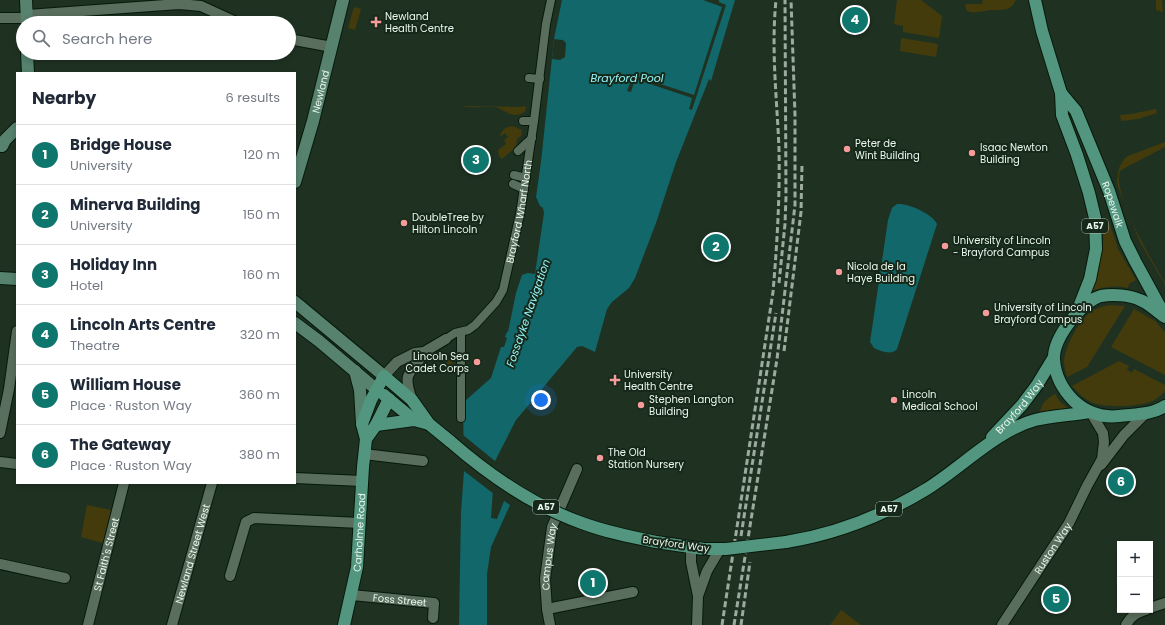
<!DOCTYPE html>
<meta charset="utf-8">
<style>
:root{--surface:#fff;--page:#f2f2f3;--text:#1f2937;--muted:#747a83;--line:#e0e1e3;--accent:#0f766e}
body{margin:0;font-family:Poppins,sans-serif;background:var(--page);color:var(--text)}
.controls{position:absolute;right:12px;bottom:12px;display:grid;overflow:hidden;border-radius:0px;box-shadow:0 2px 6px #0003}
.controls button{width:36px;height:36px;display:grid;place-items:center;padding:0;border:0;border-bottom:1px solid var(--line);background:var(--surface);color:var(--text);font:20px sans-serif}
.you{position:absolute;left:541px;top:400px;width:14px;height:14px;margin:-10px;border:3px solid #fff;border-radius:50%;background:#1a73e8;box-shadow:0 0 0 6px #1a73e833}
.badge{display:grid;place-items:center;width:26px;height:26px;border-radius:50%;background:var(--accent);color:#fff;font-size:13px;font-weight:700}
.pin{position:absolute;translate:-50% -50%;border:2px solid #fff;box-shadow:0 1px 4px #0006}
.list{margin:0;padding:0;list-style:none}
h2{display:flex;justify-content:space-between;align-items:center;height:52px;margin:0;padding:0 16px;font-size:17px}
h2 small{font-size:13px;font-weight:400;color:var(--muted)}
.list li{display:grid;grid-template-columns:26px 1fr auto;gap:12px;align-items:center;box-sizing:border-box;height:60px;padding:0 16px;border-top:1px solid var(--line)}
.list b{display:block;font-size:15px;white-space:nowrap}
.list p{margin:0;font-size:13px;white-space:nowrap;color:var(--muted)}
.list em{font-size:13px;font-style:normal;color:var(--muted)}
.icon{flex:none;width:22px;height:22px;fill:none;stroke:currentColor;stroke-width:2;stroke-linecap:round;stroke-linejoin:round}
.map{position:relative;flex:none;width:1165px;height:625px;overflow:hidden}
.search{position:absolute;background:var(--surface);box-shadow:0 2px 6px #0003;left:16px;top:16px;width:280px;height:44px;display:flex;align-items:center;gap:10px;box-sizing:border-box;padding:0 14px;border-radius:22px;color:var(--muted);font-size:15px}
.panel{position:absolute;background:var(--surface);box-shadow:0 2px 6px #0003;left:16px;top:72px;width:280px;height:412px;border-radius:0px}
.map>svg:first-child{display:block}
.green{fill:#443b0c}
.water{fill:#12676b}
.pier{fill:#1f3222}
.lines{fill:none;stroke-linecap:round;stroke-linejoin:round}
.pedestrian-casing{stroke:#07190b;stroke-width:10}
.minor-casing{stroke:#07190b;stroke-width:12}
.secondary-casing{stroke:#07190b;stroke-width:14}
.primary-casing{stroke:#07190b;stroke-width:14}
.pedestrian{stroke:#596e5c;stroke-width:8}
.minor{stroke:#596e5c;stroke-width:10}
.secondary{stroke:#56826e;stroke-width:12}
.primary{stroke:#539680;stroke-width:12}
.rail{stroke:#9dab9e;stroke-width:3;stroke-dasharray:6 3;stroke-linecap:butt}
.primary-bridge-casing{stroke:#07190b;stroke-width:14;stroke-linecap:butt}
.primary-bridge{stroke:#539680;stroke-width:12}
.poi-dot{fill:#f59b99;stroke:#152819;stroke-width:1.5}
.labels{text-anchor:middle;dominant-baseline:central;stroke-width:4;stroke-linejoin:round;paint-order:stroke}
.shield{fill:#152819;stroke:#abb9ad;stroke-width:1}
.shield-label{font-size:9px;font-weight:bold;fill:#ebf7ec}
.poi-label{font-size:10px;fill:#ebf7ec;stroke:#152819;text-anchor:start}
.street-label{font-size:10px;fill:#ebf7ec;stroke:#152819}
.water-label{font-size:11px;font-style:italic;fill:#93f5fa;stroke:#152819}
</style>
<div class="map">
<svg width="1165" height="625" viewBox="0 0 1165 625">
<rect width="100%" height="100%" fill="#1f3222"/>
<!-- green -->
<path class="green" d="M897,0H921L942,16L939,38L903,32V26L894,24Z
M983,0H1016C1010,12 1001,10 990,10C982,11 975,14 967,11L965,7L966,4H982Z
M1156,0H1162L1163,12L1156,10Z
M354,7L361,9L355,30L348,28Z
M901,38L938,44L936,57L900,51Z
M463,106L519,107L526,106L525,112C510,120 506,109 494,107C485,106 471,109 463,106Z
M1156,109L1157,113L1138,119L1121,121L1120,115L1131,114Z
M513,126L522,130L521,136L517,139L516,147L502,159L499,156L498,150L506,144L504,140L508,137L505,133L500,137C501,130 506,127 513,126Z
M1165,142V147L1121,170C1109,189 1154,264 1165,283V285L1140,242L1118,187L1117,181L1119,168L1124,159L1128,156Z
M1109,222L1118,249L1136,280L1129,284L1128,288C1115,285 1101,287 1089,292C1099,269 1104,249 1103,223Z
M1110,305L1125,306L1087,367L1067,377C1066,372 1064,367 1064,362C1065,346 1079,320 1092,311C1097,308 1104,306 1110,305Z
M1134,309L1155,321L1165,332V375L1111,347Z
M447,358L458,368L454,372L444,360Z
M1119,361L1129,366L1127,370L1132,373L1134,369L1165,385V391C1161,396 1155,400 1150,402C1136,407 1104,408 1091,402C1083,398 1077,392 1072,386Z
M1055,394L1060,402L1070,410L1040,413C1041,404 1047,398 1055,394Z
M87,505L111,510L103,543L81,537Z
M841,610L861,625H830Z"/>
<!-- water -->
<path class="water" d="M562,0H735L711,81L709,79L676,162L656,223L635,278L629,288L612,302L607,309L595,352L582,346L577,347L516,420L495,461L491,518L497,519L504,501L510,505L491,547L487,574V625H459L461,512L464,471L463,401H465L491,378L501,347H504L507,338L505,337L507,332H508L516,293L522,275L528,273L535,274L544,213L543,208L540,206L536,197L541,162L554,39Z
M897,204C908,203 933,214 937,224L897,349C891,356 881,351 874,348L870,342L888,220L892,208Z"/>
<!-- pier -->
<path class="pier" d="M703,0H719V2L726,5L692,110L689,109L692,98L635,79L631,92L627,91L633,75L694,95L722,7Z
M554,39L563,40L566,43L565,57L560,60L552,59Z
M463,435L495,461L494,494L464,471Z"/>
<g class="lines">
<defs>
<g id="pedestrian">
<path d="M529,78L540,79"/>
<path d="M523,121H534"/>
<path d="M518,151L532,138"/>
<path d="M514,175L526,178"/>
<path d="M513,184L524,189"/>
<path id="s1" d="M446,339L455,333L468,330L475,325L496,302L503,290L520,214L534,121L546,24L551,0"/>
<path d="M461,418V332"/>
</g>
<g id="minor">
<path d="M27,15L179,4L201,6L238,23"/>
<path d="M0,18H27"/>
<path d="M289,39L332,47"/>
<path d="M384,376L397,362L415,353L424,352L446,339"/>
<path d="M412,400C401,368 412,376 424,352"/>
<path d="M0,433L9,389L17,331"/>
<path d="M364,454L423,461"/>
<path d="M0,462L17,464"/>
<path d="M1101,465L1124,435L1146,413"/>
<path d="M295,478L362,481"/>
<path d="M691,548V562L698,596L697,625"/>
<path d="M0,564L65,578"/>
<path d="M230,576L246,522L254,518L360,523"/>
<path id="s2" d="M352,595L434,603L433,618"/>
<path d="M698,596L707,571L720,549"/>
<path d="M1150,608L1165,603"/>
<path d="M547,609L633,592"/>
<path id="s3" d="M88,625L124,483"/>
<path id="s4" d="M172,625L212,483"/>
<path id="s5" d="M550,625L547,609L545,579L552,527L577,469"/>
<path id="s6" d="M1002,625L1069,523L1087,486L1102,459L1104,442L1103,433L1091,413"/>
<path d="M1126,625C1131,616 1136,613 1146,610"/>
</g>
<g id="secondary">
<path d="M26,0L27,23"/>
<path d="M27,53L28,73"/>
<path d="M2,146L5,140L17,128"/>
<path id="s7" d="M295,182L313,121L343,0"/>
<path d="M0,278L17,279"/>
<path d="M295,302L384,376"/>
<path d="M295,323L319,341L377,390"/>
<path d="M355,371L360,390L362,424"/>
</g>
<g id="primary">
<path d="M1035,0L1042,31L1061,93L1062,115L1077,155L1089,193L1095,218L1096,249L1090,279L1077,312"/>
<path id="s8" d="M1061,93L1076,111L1109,191L1125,241L1135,261L1165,316"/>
<path d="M1165,317C1157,312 1149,303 1140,300C1130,295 1112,294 1101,296C1082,301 1053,338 1054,359C1055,376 1062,389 1074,401C1087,413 1101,418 1119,416C1134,414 1152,415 1165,406"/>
<path d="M384,395L414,420"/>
<path d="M376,425L414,420L429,424"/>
<path id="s9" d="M992,437L1022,405L1037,385L1054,357"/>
<path d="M366,439L362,424L371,400L384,376L412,400L429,424L451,442"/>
<path d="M656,542L704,549H726"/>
<path d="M786,542C836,534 882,516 925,490C960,469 995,431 1035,420C1052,416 1072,415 1089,412"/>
<path id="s10" d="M344,625L357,567L363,467L366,439L376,425L389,399"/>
</g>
</defs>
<!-- pedestrian casing -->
<use href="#pedestrian" class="pedestrian-casing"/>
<!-- minor casing -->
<use href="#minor" class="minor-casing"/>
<!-- secondary casing -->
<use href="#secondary" class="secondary-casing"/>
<!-- primary casing -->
<use href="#primary" class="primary-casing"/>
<!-- pedestrian -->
<use href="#pedestrian" class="pedestrian"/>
<!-- minor -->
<use href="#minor" class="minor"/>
<!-- secondary -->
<use href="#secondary" class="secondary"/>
<!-- primary -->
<use href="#primary" class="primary"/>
<!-- rail -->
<path class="rail" d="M779,283L785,224L786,197L785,0
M784,351L801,212L802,164
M741,536L776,313
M722,625L773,292C777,245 780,197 779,149C777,99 771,50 776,0
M734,625L777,359L795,205V115L791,0
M741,625L750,562"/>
<defs>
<path id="primary-bridge" d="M451,442C490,476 534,506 582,523C606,532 631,537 656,542
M726,549L786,542"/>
</defs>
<!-- primary-bridge casing -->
<use href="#primary-bridge" class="primary-bridge-casing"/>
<!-- primary-bridge -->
<use href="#primary-bridge" class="primary-bridge"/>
</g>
<!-- markers -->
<g class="poi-dot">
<path d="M374 16h4v4h4v4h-4v4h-4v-4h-4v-4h4z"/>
<circle cx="847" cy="149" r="4"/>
<circle cx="972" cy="153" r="4"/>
<circle cx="404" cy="223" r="4"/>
<circle cx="945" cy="246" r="4"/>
<circle cx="839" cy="272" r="4"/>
<circle cx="986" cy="313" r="4"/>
<circle cx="477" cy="362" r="4"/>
<path d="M613 374h4v4h4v4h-4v4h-4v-4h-4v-4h4z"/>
<circle cx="894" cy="400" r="4"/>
<circle cx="641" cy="405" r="4"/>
<circle cx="600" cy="458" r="4"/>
</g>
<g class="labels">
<!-- shield labels -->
<g class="shield">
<rect x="1082" y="219" width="26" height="14" rx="3"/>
<rect x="533" y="500" width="26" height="14" rx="3"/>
<rect x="876" y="502" width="26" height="14" rx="3"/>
</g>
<g class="shield-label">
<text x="1095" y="226">A57</text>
<text x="546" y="507">A57</text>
<text x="889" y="509">A57</text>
</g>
<!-- poi labels -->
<g class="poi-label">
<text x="385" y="16">Newland<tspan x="385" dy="12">Health Centre</tspan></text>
<text x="855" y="143">Peter de<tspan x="855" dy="12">Wint Building</tspan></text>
<text x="980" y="147">Isaac Newton<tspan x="980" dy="12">Building</tspan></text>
<text x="412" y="217">DoubleTree by<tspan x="412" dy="12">Hilton Lincoln</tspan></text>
<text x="953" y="240">University of Lincoln<tspan x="953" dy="12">- Brayford Campus</tspan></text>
<text x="847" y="266">Nicola de la<tspan x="847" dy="12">Haye Building</tspan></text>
<text x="994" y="307">University of Lincoln<tspan x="994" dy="12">Brayford Campus</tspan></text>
<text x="469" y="356" text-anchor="end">Lincoln Sea<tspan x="469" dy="12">Cadet Corps</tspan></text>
<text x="624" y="374">University<tspan x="624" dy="12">Health Centre</tspan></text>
<text x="902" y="394">Lincoln<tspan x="902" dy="12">Medical School</tspan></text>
<text x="649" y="399">Stephen Langton<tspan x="649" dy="12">Building</tspan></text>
<text x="608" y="452">The Old<tspan x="608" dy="12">Station Nursery</tspan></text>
</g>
<!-- street labels -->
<g class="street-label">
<text stroke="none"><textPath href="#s7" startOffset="94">Newland</textPath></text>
<text stroke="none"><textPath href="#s8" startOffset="124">Ropewalk</textPath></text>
<text stroke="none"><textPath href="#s1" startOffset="158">Brayford Wharf North</textPath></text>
<text stroke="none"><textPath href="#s9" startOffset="41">Brayford Way</textPath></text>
<text stroke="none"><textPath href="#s10" startOffset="94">Carholme Road</textPath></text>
<text transform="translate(676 544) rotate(8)">Brayford Way</text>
<text stroke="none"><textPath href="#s6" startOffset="92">Ruston Way</textPath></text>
<text stroke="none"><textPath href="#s3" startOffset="73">St Faith's Street</textPath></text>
<text stroke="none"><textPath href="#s4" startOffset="74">Newland Street West</textPath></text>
<text stroke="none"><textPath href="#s5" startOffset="69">Campus Way</textPath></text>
<text stroke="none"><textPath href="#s2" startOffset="48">Foss Street</textPath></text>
</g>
<!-- water labels -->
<g class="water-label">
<text x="627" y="78">Brayford Pool</text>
<text transform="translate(528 313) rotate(-71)">Fossdyke Navigation</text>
</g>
</g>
</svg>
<div class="controls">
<button>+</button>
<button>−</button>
</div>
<div class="you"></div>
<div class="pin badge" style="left:593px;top:583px">1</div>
<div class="pin badge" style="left:716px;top:247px">2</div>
<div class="pin badge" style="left:476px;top:160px">3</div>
<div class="pin badge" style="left:855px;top:20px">4</div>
<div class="pin badge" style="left:1056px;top:599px">5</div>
<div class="pin badge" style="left:1121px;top:482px">6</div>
<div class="search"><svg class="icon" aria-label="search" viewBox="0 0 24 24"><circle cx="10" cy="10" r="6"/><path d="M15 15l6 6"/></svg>Search here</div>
<section class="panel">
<h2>Nearby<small>6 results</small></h2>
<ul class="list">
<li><span class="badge">1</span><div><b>Bridge House</b><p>University</p></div><em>120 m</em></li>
<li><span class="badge">2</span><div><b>Minerva Building</b><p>University</p></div><em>150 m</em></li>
<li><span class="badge">3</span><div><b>Holiday Inn</b><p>Hotel</p></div><em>160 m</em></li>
<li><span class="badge">4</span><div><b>Lincoln Arts Centre</b><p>Theatre</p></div><em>320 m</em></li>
<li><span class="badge">5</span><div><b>William House</b><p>Place · Ruston Way</p></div><em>360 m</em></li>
<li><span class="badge">6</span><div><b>The Gateway</b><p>Place · Ruston Way</p></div><em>380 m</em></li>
</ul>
</section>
</div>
